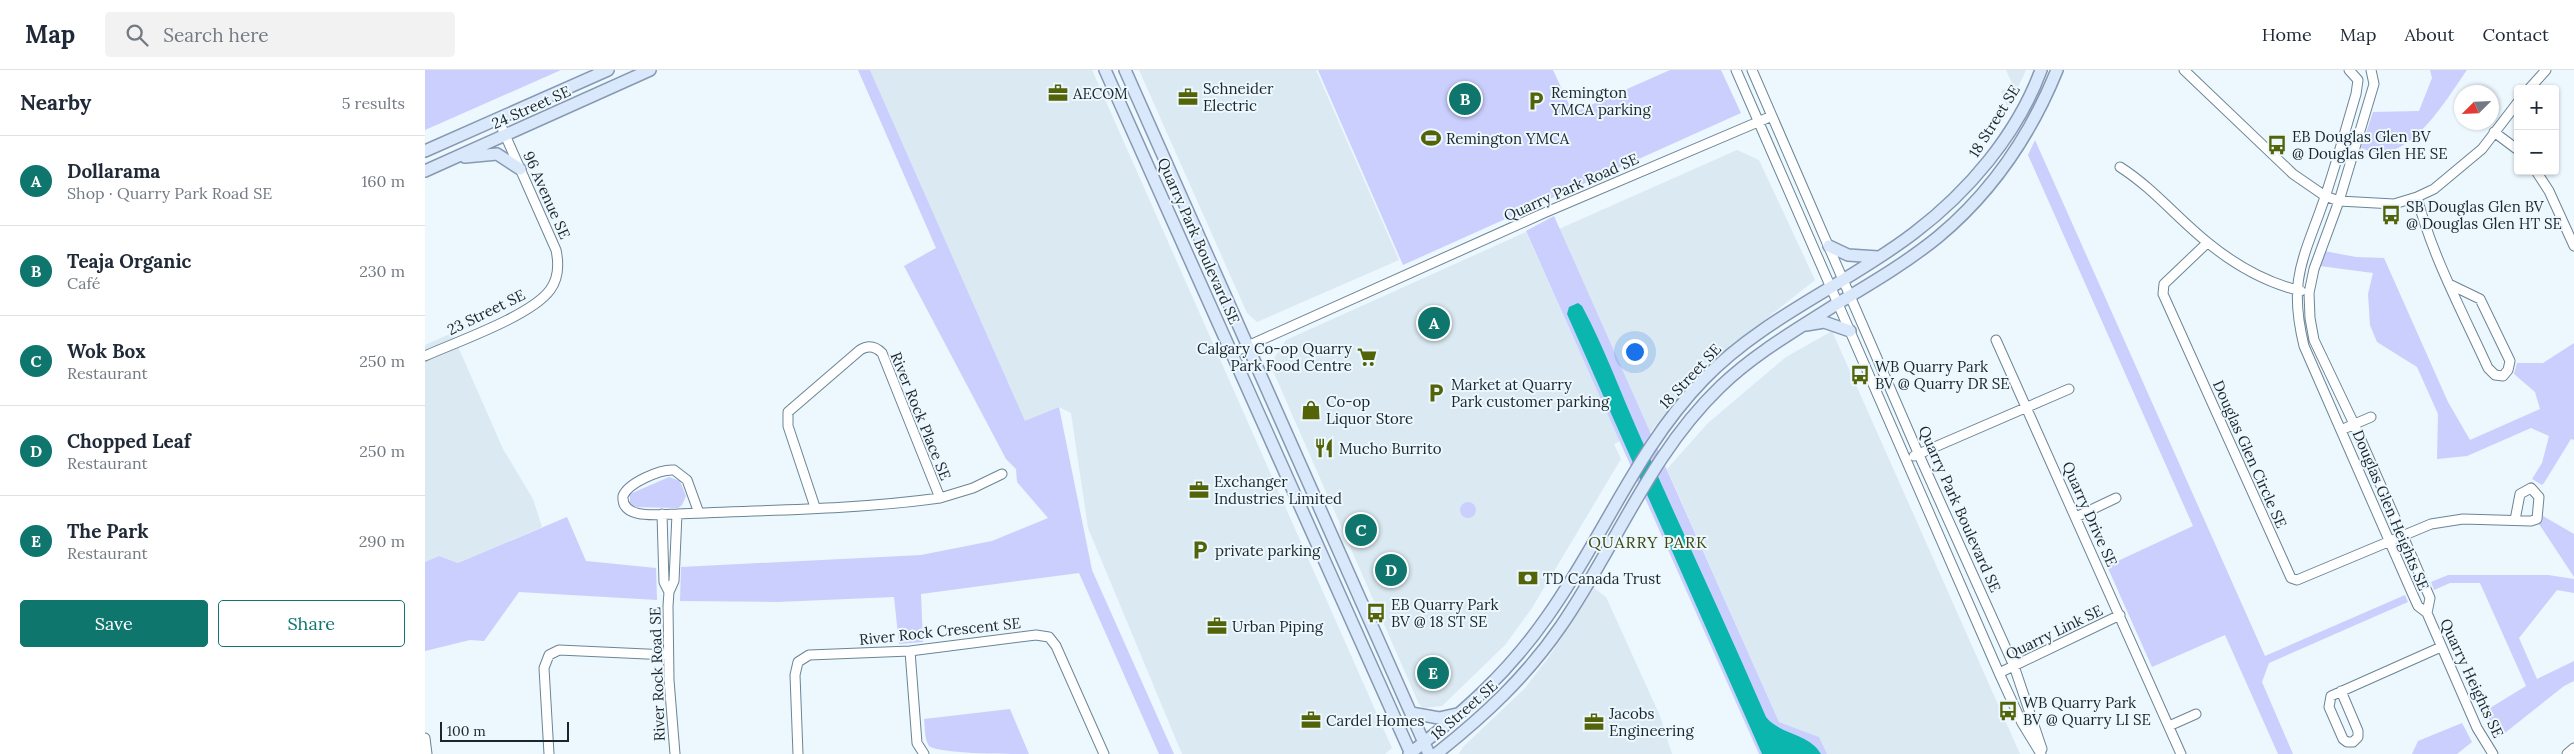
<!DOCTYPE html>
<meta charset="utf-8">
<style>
:root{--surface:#fff;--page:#f2f2f3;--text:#1f2937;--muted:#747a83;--line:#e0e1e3;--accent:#0f766e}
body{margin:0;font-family:Lora,serif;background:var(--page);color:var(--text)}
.controls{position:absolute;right:15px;top:15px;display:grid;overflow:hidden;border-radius:5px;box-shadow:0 1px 4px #0004}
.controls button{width:45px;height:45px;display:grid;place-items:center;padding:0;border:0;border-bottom:1px solid var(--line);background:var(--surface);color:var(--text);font:25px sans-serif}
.compass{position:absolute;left:2029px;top:15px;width:45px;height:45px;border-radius:50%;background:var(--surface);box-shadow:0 1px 4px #0004;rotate:246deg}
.scale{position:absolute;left:15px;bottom:12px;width:129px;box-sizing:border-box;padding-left:5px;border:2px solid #1b252c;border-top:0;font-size:14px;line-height:18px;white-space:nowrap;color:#1b252c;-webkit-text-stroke:4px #ecf7fe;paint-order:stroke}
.you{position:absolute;left:1209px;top:281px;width:18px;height:18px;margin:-12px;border:4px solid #fff;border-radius:50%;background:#1a73e8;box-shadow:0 0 0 8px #1a73e833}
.badge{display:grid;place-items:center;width:32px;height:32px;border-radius:50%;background:var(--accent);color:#fff;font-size:16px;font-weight:700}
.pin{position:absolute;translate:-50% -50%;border:2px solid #fff;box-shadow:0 1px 5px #0006}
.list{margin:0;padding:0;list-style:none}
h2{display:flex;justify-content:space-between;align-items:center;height:65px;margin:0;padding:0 20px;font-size:21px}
h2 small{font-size:16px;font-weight:400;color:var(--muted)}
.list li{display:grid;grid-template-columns:32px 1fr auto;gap:15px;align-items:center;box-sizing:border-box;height:90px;padding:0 20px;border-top:1px solid var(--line)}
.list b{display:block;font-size:19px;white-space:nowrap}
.list p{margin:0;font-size:16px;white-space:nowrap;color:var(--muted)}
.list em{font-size:16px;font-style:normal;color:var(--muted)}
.actions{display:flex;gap:10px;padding:15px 20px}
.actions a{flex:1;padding:11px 0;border:1px solid var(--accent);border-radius:5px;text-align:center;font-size:18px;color:var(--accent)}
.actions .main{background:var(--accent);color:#fff}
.icon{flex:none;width:28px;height:28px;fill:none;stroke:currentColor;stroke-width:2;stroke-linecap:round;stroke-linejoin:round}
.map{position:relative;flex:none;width:2149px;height:684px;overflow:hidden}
header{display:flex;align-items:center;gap:30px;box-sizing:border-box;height:70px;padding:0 25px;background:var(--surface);border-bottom:1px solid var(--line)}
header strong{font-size:24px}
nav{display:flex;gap:28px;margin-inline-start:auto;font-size:18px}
.search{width:350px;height:45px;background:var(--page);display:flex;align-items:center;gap:12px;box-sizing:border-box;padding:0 18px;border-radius:5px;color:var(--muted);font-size:19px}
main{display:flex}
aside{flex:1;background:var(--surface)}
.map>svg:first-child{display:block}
.built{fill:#dbe9f2}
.green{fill:#cbcffd}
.water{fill:#0ab6ae}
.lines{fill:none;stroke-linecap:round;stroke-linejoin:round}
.minor-casing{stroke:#6b8595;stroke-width:11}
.major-casing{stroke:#8799b2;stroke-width:14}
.minor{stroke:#fff;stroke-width:9}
.major{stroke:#dae8fc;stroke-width:11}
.labels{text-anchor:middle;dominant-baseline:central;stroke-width:4;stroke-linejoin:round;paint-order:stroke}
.poi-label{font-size:15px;fill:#1b252c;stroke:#ecf7fe;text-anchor:start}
.street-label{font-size:15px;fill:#1b252c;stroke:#ecf7fe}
.neighbourhood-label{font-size:16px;letter-spacing:1px;fill:#3c480e;stroke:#ecf7fe}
</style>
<header>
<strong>Map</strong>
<div class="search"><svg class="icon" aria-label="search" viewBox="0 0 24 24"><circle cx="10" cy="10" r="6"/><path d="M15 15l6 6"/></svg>Search here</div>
<nav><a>Home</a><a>Map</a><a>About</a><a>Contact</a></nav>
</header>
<main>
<aside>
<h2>Nearby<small>5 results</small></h2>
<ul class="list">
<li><span class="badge">A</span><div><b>Dollarama</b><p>Shop · Quarry Park Road SE</p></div><em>160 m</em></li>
<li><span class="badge">B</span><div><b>Teaja Organic</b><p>Café</p></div><em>230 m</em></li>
<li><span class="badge">C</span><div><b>Wok Box</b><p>Restaurant</p></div><em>250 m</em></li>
<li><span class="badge">D</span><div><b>Chopped Leaf</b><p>Restaurant</p></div><em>250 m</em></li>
<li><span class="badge">E</span><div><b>The Park</b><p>Restaurant</p></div><em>290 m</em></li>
</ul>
<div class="actions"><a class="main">Save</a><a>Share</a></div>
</aside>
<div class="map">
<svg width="2149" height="684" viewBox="0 0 2149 684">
<rect width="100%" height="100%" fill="#ecf7fe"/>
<!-- built -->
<path class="built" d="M445,0H667L967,678L960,684H757L663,458L646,343L634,337L600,352Z
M714,0H891L974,190L832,252L822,243Z
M1581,0H1601L1583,39L1576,21L1588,15Z
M1312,80L1334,90L1390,210L1270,305L1225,363L1134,159Z
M1101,162L1195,371L1189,374L1196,389L1107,538L1080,575L1017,636L998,638L994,634L845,294L861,270Z
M1407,261L1595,684H1402L1394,667L1354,652L1242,399L1283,353L1361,287Z
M27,263L78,379L108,429L117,457L33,493L14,486L0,492V275Z
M1169,518L1181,527L1235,646L1247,684H1034L1038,677L1100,618L1123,588Z"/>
<!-- green -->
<path class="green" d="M0,0H136L0,60Z
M433,0H445L600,351L634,337L667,500L749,684H734L654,503L496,524L498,572L474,574L469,527L352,532L255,531L256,497L496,485L567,471L623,448L592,412L591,399L581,389L479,196L511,178Z
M893,0H1128L1148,43L1245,0H1296L1316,43L978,195Z
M2005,0H2042C2023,27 1992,81 1955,83C1949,83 1942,80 1936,78L1948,42L1994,41L2007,8Z
M1610,70L1840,586L1980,525L1983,532L1844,593L1837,612L1868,684H1853L1800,565L1727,597L1682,496L1768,456L1603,85Z
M1129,146L1354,652L1394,667L1402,684H1334L1101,161Z
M1899,181L1931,187L1959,188L2023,332L2045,370L2115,339L2110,322L2089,304L2092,293H2118L2149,273V370L2146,369L2119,413L2117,415L2107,409L2117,393L2124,366L2106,358L2042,386L2012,389L2013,344L1992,297L1952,272L1945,255L1943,224L1948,203L1895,196Z
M244,407L255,411L261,426L257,435L253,438L209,437L205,433V424Z
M1035 440a8 8 0 1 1 16 0a8 8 0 1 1-16 0Z
M2118,446L2149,464V507L2114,454L2117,452Z
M142,447L161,491L231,498L232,530L94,522L59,571L45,570L0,581V492L14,486L33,493Z
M2023,505H2123L2149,509V523L2132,520L2094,568L2112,609L2149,591V611L2139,616L2076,666L2073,667L2060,641L2101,616L2055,513H2025L2009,520L2006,512Z
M585,639L604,684C585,684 514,684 504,676C499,669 500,656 499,649Z
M2037,653L2047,672L2032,684H1987L1993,671Z"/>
<!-- water -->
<path class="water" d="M1153,233L1157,236C1179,277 1195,321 1214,364C1256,459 1300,552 1341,647C1355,665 1384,663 1396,684H1337L1142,244L1144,237Z"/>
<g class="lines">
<defs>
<path id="minor" d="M1311,0L1574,603L1597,653L1616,684
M1327,0L1494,385L1589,596L1617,679
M1759,0L1868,104L1900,126L1914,131L1969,134L1992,127L2009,119L2057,79L2093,32
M1924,0L1933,10L1931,24C1921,58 1912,91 1901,124C1880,187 1862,207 1879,276L1988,525L1993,536L2002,543L2005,528L1929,354L1889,270L1885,248L1884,223L1889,199L1914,131L1949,14L1946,0
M2104,19L2121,0
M2069,62L2093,80
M1695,97C1728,118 1752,148 1782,172C1810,195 1842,213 1876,221
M2111,101L2124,121L2149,176
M1992,127C2007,186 2038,243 2063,298L2070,305L2078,306L2083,300L2085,291L2055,229L2026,215
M1782,173L1739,214L1738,224L1866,508L1872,510L2006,454L2038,449L2106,451L2112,449L2114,427L2106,418L2095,424L2090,450
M1571,270L1756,684
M807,283L1119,143L1347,46
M0,286C31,272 106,246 125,220C134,208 134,194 131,180L73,49
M1916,360L1946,347
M1489,386L1644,319
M515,428L548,418L577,404
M274,443L262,410L249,400C235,399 203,413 198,426C196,451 236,444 252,444C339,440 428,440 515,428L457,283C450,276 443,275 435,280L363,342V356L390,437
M237,444L239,512L244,522
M1651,447L1691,428
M2002,543L2052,658L2068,684
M485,581L492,673L499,684
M1574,603L1695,545
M1916,621L1933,661V667L1928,672H1922L1918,669L1904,637L1906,626L2016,577
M1744,656L1771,644
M0,668L2,684
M124,684L119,598L124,585L134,580L243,585
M250,684L244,610L243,536L244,522L249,511L252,444
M373,684L370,605L373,592L384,585L485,581L611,565L624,567L631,576L679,684
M2142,684L2149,678"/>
<path id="major" d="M680,0L986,684
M700,0L1004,684
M0,81L183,0
M40,87L72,84L95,99
M0,101L225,0
M1404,176L1423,185L1453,187
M1381,255L1399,252L1425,261
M986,643L1014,648L1032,644
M984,684C1038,643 1083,603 1122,547C1178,469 1211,379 1279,309C1339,247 1421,215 1489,163C1543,122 1592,65 1616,0
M1011,684C1059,646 1101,607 1136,556C1190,478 1225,384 1295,317C1329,284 1371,260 1410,235C1445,214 1481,193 1513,167C1566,123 1606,64 1632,0"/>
</defs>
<!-- minor casing -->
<use href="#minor" class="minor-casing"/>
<!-- major casing -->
<use href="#major" class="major-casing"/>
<!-- minor -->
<use href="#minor" class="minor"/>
<!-- major -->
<use href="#major" class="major"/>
</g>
<!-- icons -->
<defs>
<symbol id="office-bare" viewBox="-9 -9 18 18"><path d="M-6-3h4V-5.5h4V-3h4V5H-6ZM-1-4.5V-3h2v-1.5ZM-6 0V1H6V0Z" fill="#536308" stroke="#ecf7fe" stroke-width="2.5" paint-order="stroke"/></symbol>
<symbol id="parking-bare" viewBox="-9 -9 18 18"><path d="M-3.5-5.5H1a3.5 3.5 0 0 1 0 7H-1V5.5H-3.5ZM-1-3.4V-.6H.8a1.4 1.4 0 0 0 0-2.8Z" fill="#536308" stroke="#ecf7fe" stroke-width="2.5" paint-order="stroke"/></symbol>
<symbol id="stadium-bare" viewBox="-9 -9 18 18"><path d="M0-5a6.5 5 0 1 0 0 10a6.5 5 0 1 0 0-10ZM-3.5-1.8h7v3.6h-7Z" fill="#536308" stroke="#ecf7fe" stroke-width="2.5" paint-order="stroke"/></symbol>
<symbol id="bus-bare" viewBox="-9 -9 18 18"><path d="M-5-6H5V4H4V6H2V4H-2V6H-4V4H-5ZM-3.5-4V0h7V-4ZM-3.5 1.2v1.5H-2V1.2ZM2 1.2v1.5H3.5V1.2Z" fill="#536308" stroke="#ecf7fe" stroke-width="2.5" paint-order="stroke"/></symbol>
<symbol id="supermarket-bare" viewBox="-9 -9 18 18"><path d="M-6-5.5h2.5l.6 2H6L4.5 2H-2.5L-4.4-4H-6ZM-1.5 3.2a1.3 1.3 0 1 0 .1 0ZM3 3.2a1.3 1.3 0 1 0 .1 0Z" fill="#536308" stroke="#ecf7fe" stroke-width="2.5" paint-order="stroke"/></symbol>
<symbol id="shop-bare" viewBox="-9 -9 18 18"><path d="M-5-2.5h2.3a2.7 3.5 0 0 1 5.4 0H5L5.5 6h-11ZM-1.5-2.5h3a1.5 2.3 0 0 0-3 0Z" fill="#536308" stroke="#ecf7fe" stroke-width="2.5" paint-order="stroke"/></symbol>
<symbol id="restaurant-bare" viewBox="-9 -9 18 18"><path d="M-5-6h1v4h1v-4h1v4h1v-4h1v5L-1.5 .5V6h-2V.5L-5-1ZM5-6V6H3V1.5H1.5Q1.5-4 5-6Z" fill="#536308" stroke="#ecf7fe" stroke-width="2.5" paint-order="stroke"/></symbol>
<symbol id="bank-bare" viewBox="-9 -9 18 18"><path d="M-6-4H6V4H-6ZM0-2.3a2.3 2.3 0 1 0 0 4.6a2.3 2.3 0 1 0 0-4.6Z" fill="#536308" stroke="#ecf7fe" stroke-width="2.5" paint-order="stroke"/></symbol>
</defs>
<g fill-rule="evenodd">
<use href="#office-bare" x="619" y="9" width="28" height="28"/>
<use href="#office-bare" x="749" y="13" width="28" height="28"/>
<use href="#parking-bare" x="1097" y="17" width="28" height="28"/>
<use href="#stadium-bare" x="992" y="54" width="28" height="28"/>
<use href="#bus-bare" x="1838" y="61" width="28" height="28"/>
<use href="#bus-bare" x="1952" y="131" width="28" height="28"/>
<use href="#supermarket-bare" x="928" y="273" width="28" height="28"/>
<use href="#bus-bare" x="1421" y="291" width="28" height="28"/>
<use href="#parking-bare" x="997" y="309" width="28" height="28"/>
<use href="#shop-bare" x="872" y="326" width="28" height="28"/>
<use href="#restaurant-bare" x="885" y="364" width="28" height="28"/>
<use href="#office-bare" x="760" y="406" width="28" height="28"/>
<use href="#parking-bare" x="761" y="466" width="28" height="28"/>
<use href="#bank-bare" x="1089" y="494" width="28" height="28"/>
<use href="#bus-bare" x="937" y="529" width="28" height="28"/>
<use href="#office-bare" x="778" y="542" width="28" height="28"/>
<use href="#bus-bare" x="1569" y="627" width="28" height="28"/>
<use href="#office-bare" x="872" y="636" width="28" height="28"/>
<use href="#office-bare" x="1155" y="638" width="28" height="28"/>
</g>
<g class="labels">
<!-- poi labels -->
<g class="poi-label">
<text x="778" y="18">Schneider<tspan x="778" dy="17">Electric</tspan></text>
<text x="1126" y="22">Remington<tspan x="1126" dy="17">YMCA parking</tspan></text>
<text x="648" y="23">AECOM</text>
<text x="1867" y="66">EB Douglas Glen BV<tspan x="1867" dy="17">@ Douglas Glen HE SE</tspan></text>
<text x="1021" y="68">Remington YMCA</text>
<text x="1981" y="136">SB Douglas Glen BV<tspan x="1981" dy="17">@ Douglas Glen HT SE</tspan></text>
<text x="927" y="278" text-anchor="end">Calgary Co-op Quarry<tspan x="927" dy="17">Park Food Centre</tspan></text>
<text x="1450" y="296">WB Quarry Park<tspan x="1450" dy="17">BV @ Quarry DR SE</tspan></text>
<text x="1026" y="314">Market at Quarry<tspan x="1026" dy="17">Park customer parking</tspan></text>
<text x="901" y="331">Co-op<tspan x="901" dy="17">Liquor Store</tspan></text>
<text x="914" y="378">Mucho Burrito</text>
<text x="789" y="411">Exchanger<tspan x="789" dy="17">Industries Limited</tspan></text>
<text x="790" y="480">private parking</text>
<text x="1118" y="508">TD Canada Trust</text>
<text x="966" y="534">EB Quarry Park<tspan x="966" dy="17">BV @ 18 ST SE</tspan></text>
<text x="807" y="556">Urban Piping</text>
<text x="1598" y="632">WB Quarry Park<tspan x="1598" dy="17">BV @ Quarry LI SE</tspan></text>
<text x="1184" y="643">Jacobs<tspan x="1184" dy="17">Engineering</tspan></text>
<text x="901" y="650">Cardel Homes</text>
</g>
<!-- street labels -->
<g class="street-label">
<text transform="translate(106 37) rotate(-24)">24 Street SE</text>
<text transform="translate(1569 51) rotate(-58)">18 Street SE</text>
<text transform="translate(1146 117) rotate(-24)">Quarry Park Road SE</text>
<text transform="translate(122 125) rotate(66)">96 Avenue SE</text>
<text transform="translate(774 171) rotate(66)">Quarry Park Boulevard SE</text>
<text transform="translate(61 242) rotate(-26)">23 Street SE</text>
<text transform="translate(1265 306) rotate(-47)">18 Street SE</text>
<text transform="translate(496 346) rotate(68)">River Rock Place SE</text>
<text transform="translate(1825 384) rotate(66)">Douglas Glen Circle SE</text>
<text transform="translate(1535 439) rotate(66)">Quarry Park Boulevard SE</text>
<text transform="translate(1966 440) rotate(67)">Douglas Glen Heights SE</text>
<text transform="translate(1665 444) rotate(66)">Quarry Drive SE</text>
<text transform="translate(515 561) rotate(-6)">River Rock Crescent SE</text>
<text transform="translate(1629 562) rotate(-26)">Quarry Link SE</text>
<text transform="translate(232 604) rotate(-92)">River Rock Road SE</text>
<text transform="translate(2047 608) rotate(65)">Quarry Heights SE</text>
<text transform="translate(1039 640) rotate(-41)">18 Street SE</text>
</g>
<!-- neighbourhood labels -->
<g class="neighbourhood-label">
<text x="1223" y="472">QUARRY PARK</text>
</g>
</g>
</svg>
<div class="controls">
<button>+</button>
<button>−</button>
</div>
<svg class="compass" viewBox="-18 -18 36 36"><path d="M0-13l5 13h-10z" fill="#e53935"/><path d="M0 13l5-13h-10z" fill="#747a83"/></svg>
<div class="scale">100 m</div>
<div class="you"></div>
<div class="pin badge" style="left:1009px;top:253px">A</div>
<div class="pin badge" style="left:1040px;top:29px">B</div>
<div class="pin badge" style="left:936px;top:460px">C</div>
<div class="pin badge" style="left:966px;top:500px">D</div>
<div class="pin badge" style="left:1008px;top:603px">E</div>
</div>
</main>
